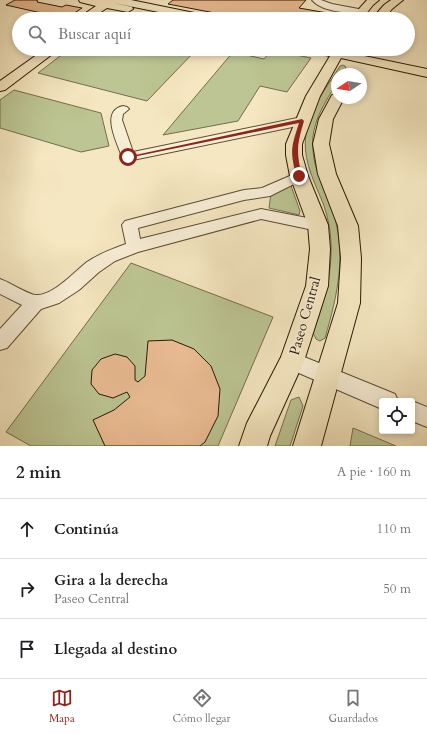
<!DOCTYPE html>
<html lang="es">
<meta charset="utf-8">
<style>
:root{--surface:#fff;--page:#f6f6f6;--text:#202124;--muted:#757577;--line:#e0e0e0;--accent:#8f2418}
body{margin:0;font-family:Cardo,serif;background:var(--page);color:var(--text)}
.controls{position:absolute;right:12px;bottom:12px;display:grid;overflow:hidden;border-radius:4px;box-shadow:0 2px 6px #0003}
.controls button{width:36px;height:36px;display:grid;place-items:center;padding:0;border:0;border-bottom:1px solid var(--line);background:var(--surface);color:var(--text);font:20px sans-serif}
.compass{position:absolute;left:331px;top:68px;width:36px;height:36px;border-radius:50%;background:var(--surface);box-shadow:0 2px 6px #0003;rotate:258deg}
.stop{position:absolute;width:12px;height:12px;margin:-9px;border:3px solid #8f2418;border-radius:50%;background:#fff}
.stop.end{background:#8f2418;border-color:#fff;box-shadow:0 1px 4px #0008}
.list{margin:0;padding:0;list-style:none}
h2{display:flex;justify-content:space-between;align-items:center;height:52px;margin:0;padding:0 16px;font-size:17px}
h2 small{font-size:13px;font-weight:400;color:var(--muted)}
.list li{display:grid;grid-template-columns:26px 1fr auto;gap:12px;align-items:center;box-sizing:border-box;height:60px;padding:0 16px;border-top:1px solid var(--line)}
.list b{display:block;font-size:15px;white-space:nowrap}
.list p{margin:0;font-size:13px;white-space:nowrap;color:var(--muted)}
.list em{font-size:13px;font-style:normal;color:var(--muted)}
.icon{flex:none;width:22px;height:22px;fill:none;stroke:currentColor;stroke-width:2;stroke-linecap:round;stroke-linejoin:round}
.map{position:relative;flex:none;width:427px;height:446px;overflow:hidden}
.search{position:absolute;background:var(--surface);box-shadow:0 2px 6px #0003;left:12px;right:12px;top:12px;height:44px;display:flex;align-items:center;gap:10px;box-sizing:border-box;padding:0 14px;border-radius:22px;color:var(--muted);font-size:15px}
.sheet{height:232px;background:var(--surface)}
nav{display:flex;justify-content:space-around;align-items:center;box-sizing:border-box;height:56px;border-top:1px solid var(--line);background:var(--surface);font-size:11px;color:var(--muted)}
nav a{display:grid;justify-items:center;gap:2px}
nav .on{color:var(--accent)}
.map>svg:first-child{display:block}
.green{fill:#bcc593;stroke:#736e4b}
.building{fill:#eabb92;stroke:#2a1803}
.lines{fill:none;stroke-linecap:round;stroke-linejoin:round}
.minor-casing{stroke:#5d4c32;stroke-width:2}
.major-casing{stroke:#2a1803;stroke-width:2}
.minor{fill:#f8efd7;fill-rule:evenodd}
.major{fill:#f5e7c1;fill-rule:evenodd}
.route{fill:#8f2418}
.labels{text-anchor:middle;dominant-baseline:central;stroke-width:3;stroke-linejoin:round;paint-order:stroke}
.street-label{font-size:14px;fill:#2a1803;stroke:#f8efd7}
</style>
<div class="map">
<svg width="427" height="446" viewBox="0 0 427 446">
<rect width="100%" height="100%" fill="#f5e7c1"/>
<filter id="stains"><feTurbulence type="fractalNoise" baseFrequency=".005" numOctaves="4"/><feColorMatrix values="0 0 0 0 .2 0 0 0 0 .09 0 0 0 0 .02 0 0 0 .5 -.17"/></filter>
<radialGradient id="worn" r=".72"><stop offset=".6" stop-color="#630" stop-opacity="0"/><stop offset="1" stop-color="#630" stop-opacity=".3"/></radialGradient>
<!-- green -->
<path class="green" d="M69,49H197L147,101L38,73Z
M272,50L311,58L287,92L260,86L238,121L163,135L233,52L264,59Z
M343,65L345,66L346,68L342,74H337C337,85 331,92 326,101C317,117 311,132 313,150C314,171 325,188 332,208C347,254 338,293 325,338L320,341L316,339L313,333C328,292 339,249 324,206C315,182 302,161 306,133C309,109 327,87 340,66Z
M14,90L101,113L109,146L81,152L0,128V100Z
M290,183L300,211L299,215L269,208L271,193Z
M131,263L273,317L218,446H31L6,432Z
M299,397L303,406L290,446H275L291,400Z
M353,428L396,446H350Z"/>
<!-- building -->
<path class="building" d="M15,0H36L38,1L37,2L62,7L66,5L82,8L67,18L59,17L6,5Z
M173,0H306L299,8L344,16L342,19H246L168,4Z
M172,340L194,349L211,366L220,389L218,416L205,442L200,446H105L93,420L114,410L130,397L127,392L113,398L99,394L91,384L92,370L101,359L115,354L127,357L135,366V380L138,382L145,376L148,341Z"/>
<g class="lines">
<defs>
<path id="minor" d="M312,0H321L332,4L364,10L365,12L361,15C346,12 322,12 312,0Z
M123,106L127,107L129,109L123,114L122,120L133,152L302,117L306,118L308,121L306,124L302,125L128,161L123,160L122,157C117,142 100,111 123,106Z
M299,172L304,173L306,176L304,179L270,196L244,200L138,228L140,239L261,209L323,221L326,225L323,229L318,231L261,219L138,252L115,261L99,272L79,290L59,303L41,309L7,348L0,350V329L22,305L0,294V279C9,282 29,295 36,295C53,296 74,272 87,262C99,254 112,249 126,244L122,225L125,221L244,190L262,188Z
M292,352L395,394L398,401H382V409L285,367L282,361L285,355Z
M411,401H412L427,407V427L412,421Z"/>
<path id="major" d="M79,0H131L209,16L215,19H193L114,3L132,7L133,9L128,12L107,8L90,19H77L96,6L80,2Z
M367,0H379L373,5L362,19H350Z
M391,0H403L392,9L384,19H372L384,5Z
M45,49H59L5,90L0,91V81Z
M309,49H346L345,52L427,69V77L341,58L320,96L302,144V155L308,176L328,225L330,249L328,286L304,361L270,436L267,446H239L247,423L281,357L306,286L310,249L308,225L290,176L286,155V144L306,96L330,56L311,52Z
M337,94V98H344L333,119L329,144L336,174L358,226L361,258L360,303L321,446H293L338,303L341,258L338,226L318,174L313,144L319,119L332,95Z"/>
</defs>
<!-- minor casing -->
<use href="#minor" class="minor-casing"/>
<!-- major casing -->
<use href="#major" class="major-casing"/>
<!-- minor -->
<use href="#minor" class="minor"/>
<!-- major -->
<use href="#major" class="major"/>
</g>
<!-- route -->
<path class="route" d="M302,119L304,121C297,145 296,151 302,176L299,178L296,176C290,150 291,148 299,123L128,158L126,157Z"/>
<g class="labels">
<!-- street labels -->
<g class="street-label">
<text transform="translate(305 316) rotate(-74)">Paseo Central</text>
</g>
</g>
<rect width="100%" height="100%" filter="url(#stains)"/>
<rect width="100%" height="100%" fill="url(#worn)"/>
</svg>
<div class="controls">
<button><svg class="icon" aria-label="locate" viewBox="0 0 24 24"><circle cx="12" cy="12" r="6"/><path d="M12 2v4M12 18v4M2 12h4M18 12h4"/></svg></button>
</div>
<svg class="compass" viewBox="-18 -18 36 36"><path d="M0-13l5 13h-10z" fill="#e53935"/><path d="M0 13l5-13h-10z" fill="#757577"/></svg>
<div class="stop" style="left:128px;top:157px"></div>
<div class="stop end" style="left:299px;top:176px"></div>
<div class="search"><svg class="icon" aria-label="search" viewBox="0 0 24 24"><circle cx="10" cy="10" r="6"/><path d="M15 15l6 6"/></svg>Buscar aquí</div>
</div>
<section class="sheet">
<h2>2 min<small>A pie · 160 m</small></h2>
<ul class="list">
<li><svg class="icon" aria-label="ahead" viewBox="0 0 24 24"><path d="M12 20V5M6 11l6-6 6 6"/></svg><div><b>Continúa</b></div><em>110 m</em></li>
<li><svg class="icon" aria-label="right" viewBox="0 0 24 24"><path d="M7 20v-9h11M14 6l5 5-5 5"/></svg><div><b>Gira a la derecha</b><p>Paseo Central</p></div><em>50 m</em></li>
<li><svg class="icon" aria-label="arrive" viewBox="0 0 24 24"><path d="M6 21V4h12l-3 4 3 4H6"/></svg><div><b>Llegada al destino</b></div></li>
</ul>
</section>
<nav>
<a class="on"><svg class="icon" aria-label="map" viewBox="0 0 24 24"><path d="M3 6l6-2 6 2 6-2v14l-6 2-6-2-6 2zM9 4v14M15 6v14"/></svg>Mapa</a>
<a><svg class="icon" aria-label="directions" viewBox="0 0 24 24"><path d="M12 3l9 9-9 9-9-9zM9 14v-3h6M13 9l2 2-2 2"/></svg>Cómo llegar</a>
<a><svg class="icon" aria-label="saved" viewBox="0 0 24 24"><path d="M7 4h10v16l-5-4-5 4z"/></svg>Guardados</a>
</nav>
